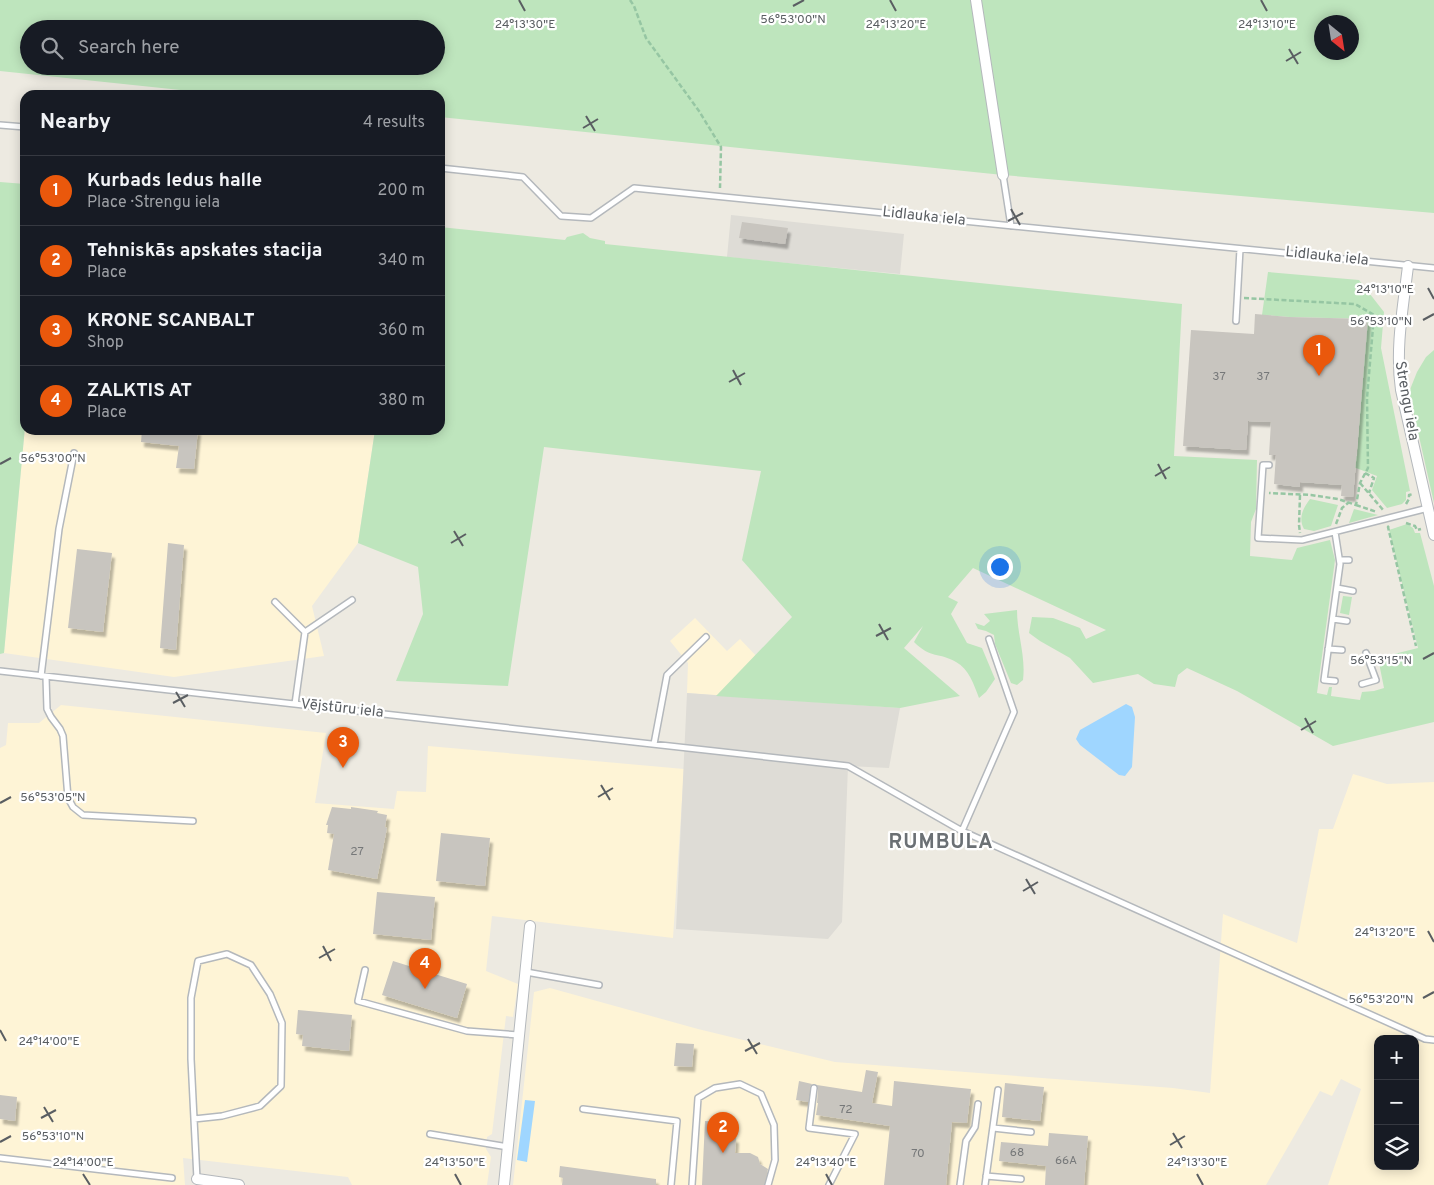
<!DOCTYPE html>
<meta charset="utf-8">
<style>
:root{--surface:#171b24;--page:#20242c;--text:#f1f3f6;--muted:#9ea1a6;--line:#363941;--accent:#ea580c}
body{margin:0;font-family:Overpass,sans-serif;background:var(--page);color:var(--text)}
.controls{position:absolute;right:15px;bottom:15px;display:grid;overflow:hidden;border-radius:10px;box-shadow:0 2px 12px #0003}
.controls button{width:45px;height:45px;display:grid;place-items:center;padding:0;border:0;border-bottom:1px solid var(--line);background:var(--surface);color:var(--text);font:25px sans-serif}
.compass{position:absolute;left:1314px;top:15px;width:45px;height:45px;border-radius:50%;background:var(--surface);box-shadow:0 2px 12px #0003;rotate:150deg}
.you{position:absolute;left:999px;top:566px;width:18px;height:18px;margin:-12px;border:4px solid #fff;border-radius:50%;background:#1a73e8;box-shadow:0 0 0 8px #1a73e833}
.badge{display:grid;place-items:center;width:32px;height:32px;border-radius:50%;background:var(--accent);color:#fff;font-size:16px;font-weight:700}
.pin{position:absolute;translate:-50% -41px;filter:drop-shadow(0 1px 2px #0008)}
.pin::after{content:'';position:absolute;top:26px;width:18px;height:15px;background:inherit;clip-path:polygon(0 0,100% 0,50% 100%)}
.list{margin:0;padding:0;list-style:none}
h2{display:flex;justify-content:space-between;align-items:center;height:65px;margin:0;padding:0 20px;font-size:21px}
h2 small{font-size:16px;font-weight:400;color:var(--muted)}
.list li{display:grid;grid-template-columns:32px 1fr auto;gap:15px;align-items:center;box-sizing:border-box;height:70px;padding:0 20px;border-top:1px solid var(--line)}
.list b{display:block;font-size:19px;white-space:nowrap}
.list p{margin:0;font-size:16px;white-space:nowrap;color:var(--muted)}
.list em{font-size:16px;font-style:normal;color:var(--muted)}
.icon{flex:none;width:28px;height:28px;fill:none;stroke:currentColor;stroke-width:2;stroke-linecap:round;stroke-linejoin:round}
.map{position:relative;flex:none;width:1434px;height:1185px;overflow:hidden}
.search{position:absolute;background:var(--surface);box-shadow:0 2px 12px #0003;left:20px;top:20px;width:425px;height:55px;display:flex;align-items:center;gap:12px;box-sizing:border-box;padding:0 18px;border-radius:28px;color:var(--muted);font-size:19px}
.panel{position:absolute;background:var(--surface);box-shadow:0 2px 12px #0003;left:20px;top:90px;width:425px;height:345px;border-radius:15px}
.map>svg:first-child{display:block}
.commercial{fill:#fef4d6;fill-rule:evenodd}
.industrial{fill:#dedcd6}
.green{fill:#bee5bd;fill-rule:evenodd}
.water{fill:#9fd6ff}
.building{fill:#c8c5bf;filter:url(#shadow)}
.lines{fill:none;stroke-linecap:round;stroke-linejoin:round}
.service-casing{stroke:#b4b8bc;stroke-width:8}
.minor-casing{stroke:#b4b8bc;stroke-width:12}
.path{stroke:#96c6a3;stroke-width:2.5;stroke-dasharray:5 2.5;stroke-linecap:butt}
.service{stroke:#fff;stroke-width:5}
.minor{stroke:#fff;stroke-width:10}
.ticks{fill:none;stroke:#5a5e62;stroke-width:2}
.labels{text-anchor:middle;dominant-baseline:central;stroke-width:4.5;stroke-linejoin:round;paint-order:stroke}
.number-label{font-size:12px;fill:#767879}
.street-label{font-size:15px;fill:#5a5e62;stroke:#fff}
.district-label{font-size:20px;font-weight:bold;letter-spacing:1px;fill:#6b7074;stroke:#fff}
.ticks-label{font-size:12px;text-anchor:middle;fill:#5a5e62;stroke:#fff;stroke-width:4.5;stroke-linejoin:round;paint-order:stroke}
</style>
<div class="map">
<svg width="1434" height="1185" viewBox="0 0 1434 1185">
<defs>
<filter id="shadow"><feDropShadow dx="3" dy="5" stdDeviation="1" flood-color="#0004"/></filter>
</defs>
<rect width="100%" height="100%" fill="#edeae1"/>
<!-- commercial -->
<path class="commercial" d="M25,427V430H375L358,543L312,606L324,656L174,677L4,653Z
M695,618L727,651L740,639L762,662L758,699L687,693L688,663L670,641Z
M61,705L326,733L315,803L394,809L397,791L426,792L428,746L684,769L673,938L492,916L486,971L518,984L513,1017L506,1016L492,1134L487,1137L486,1149L491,1157L487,1185H352L348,1177L183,1158L185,1185H0V748L6,745L8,723H39Z
M1353,774L1387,784L1434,782V1185H1328L1361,1089L1341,1079L1332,1096L1320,1091L1266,1185H513L534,992L550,988L698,1029L835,1062L1173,1088L1210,1093L1223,914L1297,943L1319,829H1333ZM1378,1039H1415V1166H1378Z"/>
<!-- industrial -->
<path class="industrial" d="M731,215L904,234L900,274L727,257Z
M687,693L900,708L889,768L848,766L842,922L828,939L676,929Z"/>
<!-- green -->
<path class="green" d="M0,0H1434V213L1003,175L440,117V95H228L0,71ZM1322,22H1352V52H1322ZM29,29H436V66H29Z
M0,182L25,184V427L4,653L0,654Z
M440,227L565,240L567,237L583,233L590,238L605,241V244L1182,304L1174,456L1257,460L1256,509L1251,522L1250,556L1292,560L1297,548L1330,540L1335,560L1317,693L1327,695L1329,687H1332L1331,696L1360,700L1362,692L1374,691L1384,688L1378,658L1418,648L1389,530L1407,524L1413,528L1415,533H1420L1434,586V722L1333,746L1237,691L1187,668L1178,675L1175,687L1154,684L1138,674L1093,683L1070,658L1040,641L1029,633L1032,617L1053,618L1080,628L1086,639L1106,630L973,568L948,597L958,602L951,614L967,643L982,648L995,679L986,692L979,698C974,685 969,669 956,662C939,652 931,659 914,642L923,626L904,648L960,696L900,708L716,696L792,617L742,560L761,471L544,447L508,686L396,681L423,614L418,567L358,543L375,430H440Z
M1268,272L1359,280L1384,312L1381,348L1410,491L1406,492V500L1402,504L1387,508L1372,490L1377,476L1356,468H1350L1351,457L1357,456L1367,319L1289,317L1262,315Z
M1434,350V503L1409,392L1417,372L1426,357Z
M1310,499L1338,505L1331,526L1314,531L1304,529C1298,518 1303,508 1310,499Z
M1354,509L1378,515L1349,523Z
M1343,596L1352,597L1349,615L1340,613Z
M1017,610C1017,634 1026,656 1023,680L1017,685L1011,683L995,644L994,635L986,631L978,629L975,623L984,626L990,621L984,614Z"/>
<!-- water -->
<path class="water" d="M1126,704L1132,707L1135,717L1132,767L1125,776L1119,775L1080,745L1076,739L1080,730Z
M525,1100L535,1101L527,1162L517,1160Z"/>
<!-- building -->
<path class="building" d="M742,222L788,228L785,244L739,238Z
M1255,314L1289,317L1368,319L1353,497L1341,496L1342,485L1300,482V487L1274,484L1276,455H1269L1271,422L1248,421L1246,450L1183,446L1191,330L1254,334Z
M142,430H198L194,469L176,468L179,446L141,442Z
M168,543L184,545L176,650L160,648Z
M77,549L112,553L103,632L68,628Z
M332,807L351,809V807L378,811L377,813L387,815L385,827L387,828L377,879L328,870L334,834L327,833L328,825H326Z
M441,833L490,838L485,886L436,881Z
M377,892L435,897L431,940L373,934Z
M393,961L467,984L457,1018L382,995Z
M298,1010L352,1015L349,1051L302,1046L303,1035L296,1034Z
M676,1043L694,1044L692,1067L674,1066Z
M866,1070L878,1072L872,1103L892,1106L894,1081L971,1089L967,1123L952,1122L946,1185H884L890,1126L816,1115L818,1103H817L818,1089L817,1085L862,1092Z
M799,1081L812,1084L810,1087L808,1102L796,1100Z
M1005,1083L1044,1087L1040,1121L1002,1117Z
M0,1095L17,1097L15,1121L0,1119Z
M705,1121L732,1122V1137L736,1138L735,1153H750L758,1157L760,1164L768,1169L764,1185H702Z
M1049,1133L1088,1136L1084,1185H1045L1046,1166L999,1161L1001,1142L1048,1146Z
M560,1166L656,1179V1185H562L563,1178L559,1177Z"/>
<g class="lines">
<defs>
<path id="service" d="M0,125L25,127
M440,168L523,177L561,216L591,218L634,188L1434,268
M1003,175L1011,226
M1236,321L1240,249
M1269,465H1263L1258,538L1302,540L1428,508
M1340,560H1349
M1337,588L1353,591
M275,602L305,632
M1333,619L1347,621
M1328,649L1342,650
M0,671L848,766L962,831L1425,1039L1434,1040
M41,676L59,529L74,453
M46,677L47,709L51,717L60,729L63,736L68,798L73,807L83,815L193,821
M1335,681L1324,680L1340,564L1335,532
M1362,684L1376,680L1366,653
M295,704L305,632L352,600
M654,744L667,675L706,637
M962,831L1014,712L989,639
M365,970L358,1001L467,1031L519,1035
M526,972L599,985
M814,1088L809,1128L855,1134L829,1185
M583,1109L677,1121L671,1185
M194,1119L222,1116L260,1106L281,1086L282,1023L270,994L251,965L227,954L198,961L191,998V1059L197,1179
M993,1128L1031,1132
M430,1134L508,1147
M0,1158L172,1178
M986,1176L1021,1179
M692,1185L698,1098L715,1088L740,1084L761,1094L774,1125L775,1160L768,1185
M960,1185L966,1141L975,1127L978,1104
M985,1185L998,1090"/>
<path id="minor" d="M976,0L1003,175
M1408,266C1403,308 1395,349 1401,390L1434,535
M197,1179L239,1185
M504,1185L530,926"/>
</defs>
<!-- service casing -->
<use href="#service" class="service-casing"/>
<!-- minor casing -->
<use href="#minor" class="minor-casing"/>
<!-- path -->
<path class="path" d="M630,0L634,6L646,38L699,111L721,147L720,188
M1244,298L1355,304L1374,315L1367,398L1368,468L1360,483L1356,505L1338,499L1311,495L1269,493
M1365,473L1374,478L1369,493
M1360,483L1384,511
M1300,495L1299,525L1300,533
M1406,504L1409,499V495L1413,494
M1356,505L1377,512
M1406,523L1415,526L1417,530L1421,529
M1336,524L1342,508L1348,503
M1389,526L1388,527L1416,646"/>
<!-- service -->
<use href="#service" class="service"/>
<!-- minor -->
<use href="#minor" class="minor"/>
</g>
<!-- ticks -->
<path class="ticks" d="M519,0L525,11M890,0L896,11M1261,0L1267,11M793,6L804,0M1289,49L1298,64M1286,61L1301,52M586,116L595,131M583,128L598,119M1011,209L1020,225M1008,221L1023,213M1428,288L1434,299M1423,320L1434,314M733,370L741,385M729,382L745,373M0,464L11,458M1158,464L1166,479M1155,476L1170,467M454,531L463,546M451,543L466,534M879,624L888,640M876,636L891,628M1423,659L1434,653M176,692L185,707M173,703L188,695M1305,718L1313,733M1301,730L1316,721M601,785L610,800M598,797L613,788M0,803L11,797M1026,879L1035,894M1023,891L1038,882M1428,931L1434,942M323,946L331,961M319,958L335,949M1423,998L1434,992M0,1030L6,1041M748,1039L757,1054M745,1051L760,1043M44,1107L53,1122M41,1118L56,1110M1173,1133L1182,1148M0,1142L11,1136M1170,1145L1185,1136M83,1174L90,1185M455,1174L461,1185M826,1174L832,1185M1197,1174L1203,1185"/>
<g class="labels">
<!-- number labels -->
<g class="number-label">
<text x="1219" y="377">37</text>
<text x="1263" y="377">37</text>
<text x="357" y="852">27</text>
<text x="846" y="1110">72</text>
<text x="1017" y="1153">68</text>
<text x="918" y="1154">70</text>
<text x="1066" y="1161">66A</text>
</g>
<!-- street labels -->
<g class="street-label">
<text transform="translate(924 217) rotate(6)">Lidlauka iela</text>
<text transform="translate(1327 257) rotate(6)">Lidlauka iela</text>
<text transform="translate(1406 401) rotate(80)">Strengu iela</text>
<text transform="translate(342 709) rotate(6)">Vējstūru iela</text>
</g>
<!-- district labels -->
<g class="district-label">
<text x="941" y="843">RUMBULA</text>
</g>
</g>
<g class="ticks-label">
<text x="793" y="23">56°53'00"N</text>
<text x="1267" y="28">24°13'10"E</text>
<text x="525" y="28">24°13'30"E</text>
<text x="896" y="28">24°13'20"E</text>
<text x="1385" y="293">24°13'10"E</text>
<text x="1381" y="325">56°53'10"N</text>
<text x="53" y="462">56°53'00"N</text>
<text x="1381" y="664">56°53'15"N</text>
<text x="53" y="801">56°53'05"N</text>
<text x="1385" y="936">24°13'20"E</text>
<text x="1381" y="1003">56°53'20"N</text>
<text x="49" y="1045">24°14'00"E</text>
<text x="53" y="1140">56°53'10"N</text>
<text x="83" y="1166">24°14'00"E</text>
<text x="455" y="1166">24°13'50"E</text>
<text x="826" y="1166">24°13'40"E</text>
<text x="1197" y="1166">24°13'30"E</text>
</g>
</svg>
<div class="controls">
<button>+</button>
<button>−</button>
<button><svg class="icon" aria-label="layers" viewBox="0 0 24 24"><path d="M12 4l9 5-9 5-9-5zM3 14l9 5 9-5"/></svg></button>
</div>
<svg class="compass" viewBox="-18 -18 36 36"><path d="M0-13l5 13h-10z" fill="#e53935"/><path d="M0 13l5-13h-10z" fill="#9ea1a6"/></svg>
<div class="you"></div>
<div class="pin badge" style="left:1319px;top:376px">1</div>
<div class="pin badge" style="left:723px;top:1153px">2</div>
<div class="pin badge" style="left:343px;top:768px">3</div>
<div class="pin badge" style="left:425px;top:989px">4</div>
<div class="search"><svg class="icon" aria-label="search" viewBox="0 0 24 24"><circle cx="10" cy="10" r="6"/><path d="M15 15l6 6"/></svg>Search here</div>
<section class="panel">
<h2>Nearby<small>4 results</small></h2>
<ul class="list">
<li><span class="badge">1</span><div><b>Kurbads ledus halle</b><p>Place · Strengu iela</p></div><em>200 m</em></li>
<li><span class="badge">2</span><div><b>Tehniskās apskates stacija</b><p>Place</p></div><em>340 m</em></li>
<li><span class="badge">3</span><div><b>KRONE SCANBALT</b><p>Shop</p></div><em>360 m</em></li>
<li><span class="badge">4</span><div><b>ZALKTIS AT</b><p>Place</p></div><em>380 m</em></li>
</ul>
</section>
</div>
